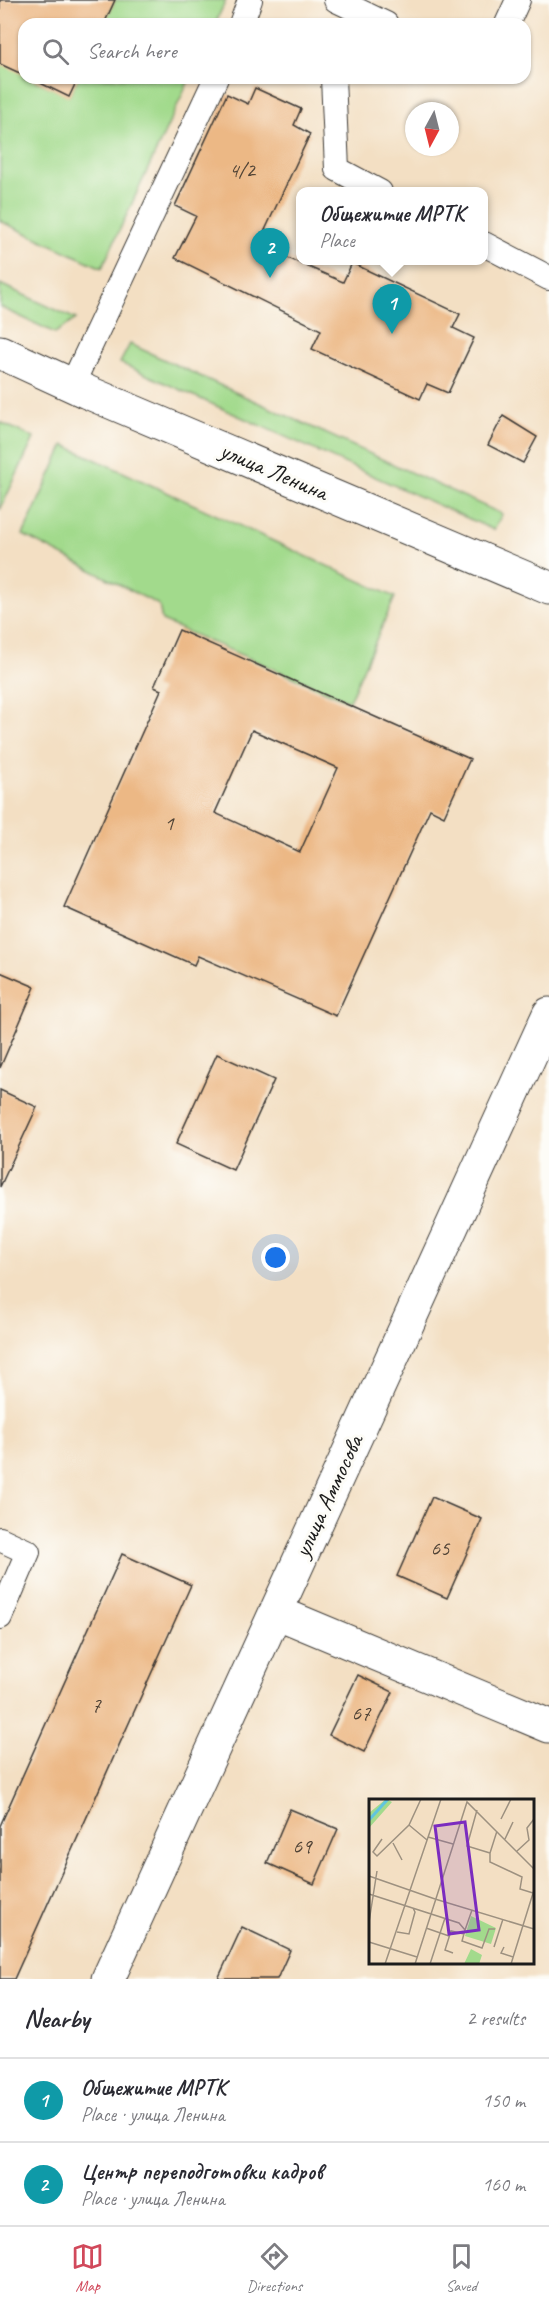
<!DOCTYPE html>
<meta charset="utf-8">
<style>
:root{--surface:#fff;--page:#f2f2f3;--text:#2b2b33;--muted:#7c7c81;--line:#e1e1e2;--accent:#d1495b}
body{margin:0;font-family:Caveat,sans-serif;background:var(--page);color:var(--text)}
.compass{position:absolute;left:405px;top:102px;width:54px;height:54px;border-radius:50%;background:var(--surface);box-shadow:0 2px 4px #0004;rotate:187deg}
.you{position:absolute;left:276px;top:1258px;width:21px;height:21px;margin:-15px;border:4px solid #fff;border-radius:50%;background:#1a73e8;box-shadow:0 0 0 9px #1a73e833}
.badge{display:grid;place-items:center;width:39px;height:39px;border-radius:50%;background:var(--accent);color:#fff;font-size:20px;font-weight:700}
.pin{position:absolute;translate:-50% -50px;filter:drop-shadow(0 2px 3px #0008)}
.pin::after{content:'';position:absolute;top:32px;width:21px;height:18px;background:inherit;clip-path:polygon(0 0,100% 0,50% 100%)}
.popup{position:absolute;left:296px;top:187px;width:192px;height:78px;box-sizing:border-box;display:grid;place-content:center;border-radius:12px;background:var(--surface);filter:drop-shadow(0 2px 4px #0005);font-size:20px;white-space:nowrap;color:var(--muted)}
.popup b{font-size:22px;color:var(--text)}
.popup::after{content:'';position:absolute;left:50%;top:100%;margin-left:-12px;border:12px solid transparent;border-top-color:var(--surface)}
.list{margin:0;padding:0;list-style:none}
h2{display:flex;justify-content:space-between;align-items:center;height:78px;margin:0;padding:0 24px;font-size:26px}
h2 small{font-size:20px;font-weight:400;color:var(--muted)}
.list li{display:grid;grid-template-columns:39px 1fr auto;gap:18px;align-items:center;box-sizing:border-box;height:84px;padding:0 24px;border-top:2px solid var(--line)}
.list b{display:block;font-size:22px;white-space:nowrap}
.list p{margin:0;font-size:20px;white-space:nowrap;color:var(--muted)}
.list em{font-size:20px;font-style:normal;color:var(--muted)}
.icon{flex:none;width:33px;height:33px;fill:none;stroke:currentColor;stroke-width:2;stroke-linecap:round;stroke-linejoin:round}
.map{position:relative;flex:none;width:549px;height:1979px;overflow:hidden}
.search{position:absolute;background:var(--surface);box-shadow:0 2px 4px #0004;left:18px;right:18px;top:18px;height:66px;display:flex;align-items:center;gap:15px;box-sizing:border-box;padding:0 21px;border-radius:18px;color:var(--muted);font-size:22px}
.sheet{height:246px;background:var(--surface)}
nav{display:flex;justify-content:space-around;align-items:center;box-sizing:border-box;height:84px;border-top:2px solid var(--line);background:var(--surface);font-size:16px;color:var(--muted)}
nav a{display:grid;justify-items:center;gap:3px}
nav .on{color:var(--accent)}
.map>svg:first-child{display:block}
.green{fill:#a2da8c;stroke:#5f7b54;stroke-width:1.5}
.building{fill:#ecb885;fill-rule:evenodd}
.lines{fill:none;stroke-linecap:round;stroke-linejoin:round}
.lane-casing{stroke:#3c3935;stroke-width:26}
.street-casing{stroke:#3c3935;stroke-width:35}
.secondary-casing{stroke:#3c3935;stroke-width:35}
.lane{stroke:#fff;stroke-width:24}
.street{stroke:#fff;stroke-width:33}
.secondary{stroke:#fff;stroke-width:33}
.labels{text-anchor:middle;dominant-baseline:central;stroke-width:6;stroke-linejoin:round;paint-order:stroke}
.number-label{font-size:21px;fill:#504336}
.street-label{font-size:24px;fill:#1c1c1c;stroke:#fdfcf7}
.inset-river{fill:none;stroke:#61c4df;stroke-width:3}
.inset-road{fill:none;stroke:#9d9180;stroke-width:1.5}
.view{fill:#7b2cbf;fill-opacity:0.15;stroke:#7b2cbf;stroke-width:3}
.inset-edge{fill:none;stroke:#1c1c1c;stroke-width:3}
</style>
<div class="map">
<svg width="549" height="1979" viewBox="0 0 549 1979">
<rect width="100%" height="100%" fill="#fdfcf7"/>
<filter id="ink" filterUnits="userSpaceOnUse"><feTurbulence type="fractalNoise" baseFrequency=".0167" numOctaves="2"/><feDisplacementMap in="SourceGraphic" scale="12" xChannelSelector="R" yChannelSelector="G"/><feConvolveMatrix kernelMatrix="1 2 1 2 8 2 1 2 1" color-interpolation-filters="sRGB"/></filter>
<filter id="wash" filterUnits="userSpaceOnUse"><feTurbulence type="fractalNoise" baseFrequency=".008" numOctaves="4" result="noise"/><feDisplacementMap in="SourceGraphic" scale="24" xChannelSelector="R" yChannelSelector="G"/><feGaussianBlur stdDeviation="1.35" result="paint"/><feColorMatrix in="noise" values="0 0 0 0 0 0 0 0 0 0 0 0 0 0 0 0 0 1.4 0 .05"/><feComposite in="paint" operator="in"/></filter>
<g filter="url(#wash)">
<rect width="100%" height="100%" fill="#f3dfc3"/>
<!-- green -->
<path class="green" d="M115,0H226L215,24H104Z
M24,24V78H30L69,96L78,78H190L102,268L0,221V32Z
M0,284L76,319L55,333L0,307Z
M130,344L502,514L494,530L120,363Z
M0,422L34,438L0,510Z
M64,445L395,597L349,701L162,621L159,605L23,535Z"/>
<g id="blocks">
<!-- building -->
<path class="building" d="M0,0H115L104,24H24V75L0,64Z
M30,78H78L69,97Z
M255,88L301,109L294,125L310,134L258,245L343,282L352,263L460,314L453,328L474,338L448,393L427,384L420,399L312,349L321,330L175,258L196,216L175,206L227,94L248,104Z
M503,416L537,437L523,463L488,445Z
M179,630L470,759L444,816L430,809L336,1016L198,956L194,965L64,907L161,690L154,687ZM252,730L338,768L300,852L215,813Z
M0,972L35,987L0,1068Z
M217,1054L274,1080L233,1170L176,1144Z
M0,1090L37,1107L0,1187Z
M432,1497L482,1519L447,1598L397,1576Z
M122,1554L191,1585L14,1979H0V1826Z
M358,1675L393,1692L364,1752L329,1735Z
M290,1809L338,1829L314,1884L267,1863Z
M242,1927L290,1950L277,1979H218Z"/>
</g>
</g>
<g filter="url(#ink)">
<use href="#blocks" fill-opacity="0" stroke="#3c3935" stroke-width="1.5"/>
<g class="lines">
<defs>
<path id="lane" d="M336,0L386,24
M241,24L250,0
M507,24L518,0
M333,78L337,169L380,192
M484,244L549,278
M72,385L216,78
M0,1539L28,1552L0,1617"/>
<path id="street" d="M276,1612L549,1726"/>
<path id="secondary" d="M0,352L87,392L549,588
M108,1979L549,1014"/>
</defs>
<!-- lane casing -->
<use href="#lane" class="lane-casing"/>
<!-- street casing -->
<use href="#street" class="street-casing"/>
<!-- secondary casing -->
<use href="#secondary" class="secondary-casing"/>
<!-- lane -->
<use href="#lane" class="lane"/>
<!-- street -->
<use href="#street" class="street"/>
<!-- secondary -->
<use href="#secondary" class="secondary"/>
</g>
</g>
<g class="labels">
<!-- number labels -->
<g class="number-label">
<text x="242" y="170">4/2</text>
<text x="169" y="823">1</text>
<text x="440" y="1548">65</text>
<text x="96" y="1705">7</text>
<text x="361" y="1713">67</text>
<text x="302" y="1846">69</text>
</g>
<!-- street labels -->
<g class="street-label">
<text transform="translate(274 471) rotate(23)">улица Ленина</text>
<text transform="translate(328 1496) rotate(-65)">улица Аммосова</text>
</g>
</g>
<!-- overview -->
<g transform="translate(369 1799)">
<rect width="165" height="165" fill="#f3dfc3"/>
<path d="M17,0L23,3L0,29V14ZM102,117L127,129L122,145L96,137ZM102,150L113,156L110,165H95Z" fill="#a2da8c"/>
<path class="inset-river" d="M0,21L19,0"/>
<path class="inset-road" d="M108,11L98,47L121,54L128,32M132,20L142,0M40,26L58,41M59,38L84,45M13,40L4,53L8,57L40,26L52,0M136,40L144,23M24,44L33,61M148,52L160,41L158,29L165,20M121,54V63L153,78L151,90L164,94M0,77L66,100M0,95L90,124L96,131L93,142L113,149L120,130H126M66,100L165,130M0,123L8,72M57,129L80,137M96,131L103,111M28,133L40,135L46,113L44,109M0,143L48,158M125,148L134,120M135,148L132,154L144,158M84,154L76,151L82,132L95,135M16,165L72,0M46,165L98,3L165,70M61,165L76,119M142,165L165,91"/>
<path class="view" d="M96,23L110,131L80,135L66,27Z"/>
<rect width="165" height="165" class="inset-edge"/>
</g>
</svg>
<svg class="compass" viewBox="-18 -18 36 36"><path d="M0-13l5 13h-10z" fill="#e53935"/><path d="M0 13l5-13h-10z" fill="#7c7c81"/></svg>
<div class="you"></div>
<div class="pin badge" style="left:392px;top:334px;background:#0f9aa8">1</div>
<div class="popup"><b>Общежитие МРТК</b>Place</div>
<div class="pin badge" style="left:270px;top:278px;background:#0f9aa8">2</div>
<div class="search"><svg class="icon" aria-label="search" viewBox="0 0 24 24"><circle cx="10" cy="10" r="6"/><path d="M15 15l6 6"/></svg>Search here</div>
</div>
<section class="sheet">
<h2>Nearby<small>2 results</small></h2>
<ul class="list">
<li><span class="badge" style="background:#0f9aa8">1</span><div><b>Общежитие МРТК</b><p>Place · улица Ленина</p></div><em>150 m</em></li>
<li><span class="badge" style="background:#0f9aa8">2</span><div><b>Центр переподготовки кадров</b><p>Place · улица Ленина</p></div><em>160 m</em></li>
</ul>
</section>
<nav>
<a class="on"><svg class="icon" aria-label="map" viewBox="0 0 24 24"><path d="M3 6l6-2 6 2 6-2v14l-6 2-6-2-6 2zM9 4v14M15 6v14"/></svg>Map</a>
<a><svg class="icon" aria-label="directions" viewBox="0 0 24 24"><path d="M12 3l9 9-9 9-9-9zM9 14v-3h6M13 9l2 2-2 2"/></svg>Directions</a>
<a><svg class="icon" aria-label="saved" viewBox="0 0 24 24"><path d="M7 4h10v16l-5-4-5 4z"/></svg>Saved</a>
</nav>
